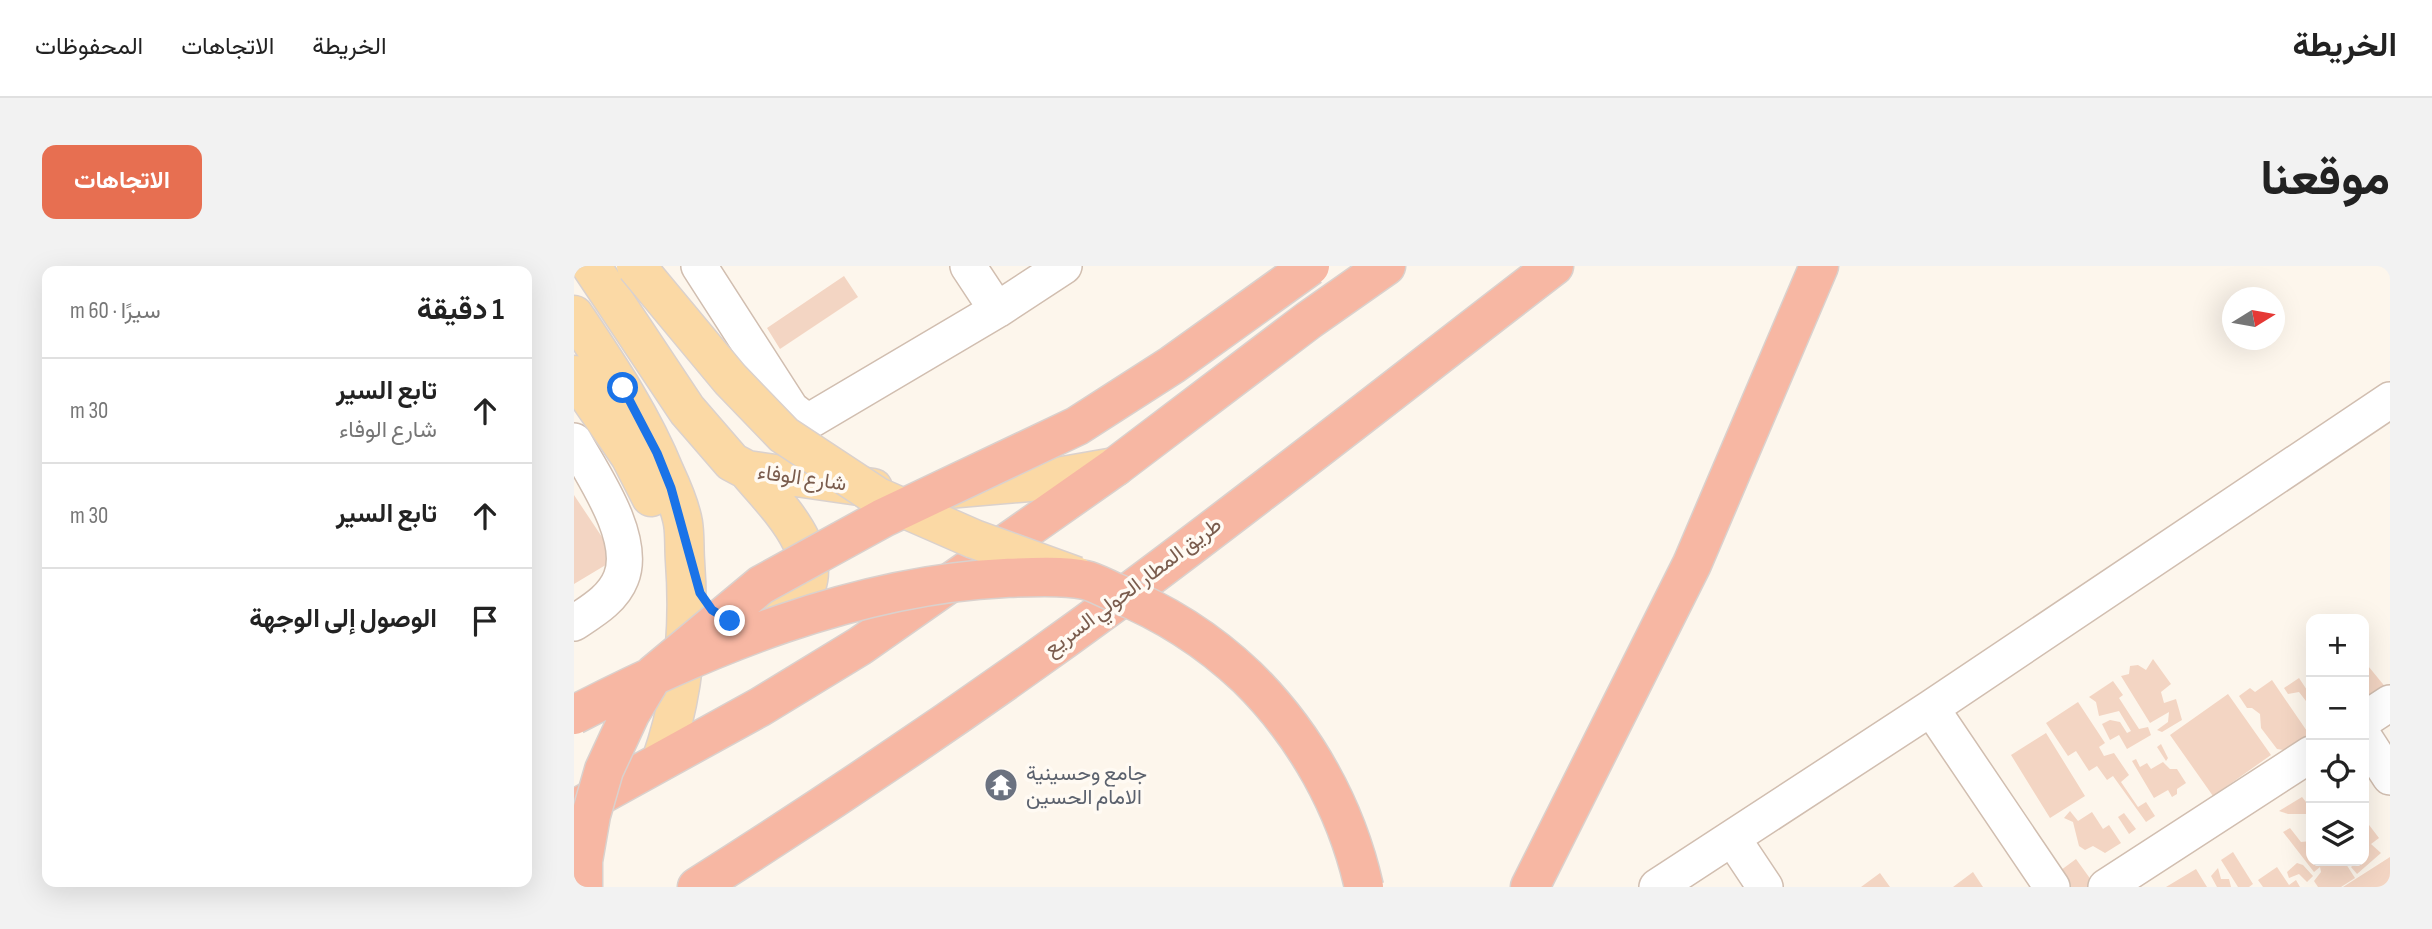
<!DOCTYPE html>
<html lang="ar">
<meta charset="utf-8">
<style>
:root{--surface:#fff;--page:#f2f2f2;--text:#222;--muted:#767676;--line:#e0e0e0;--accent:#e76f51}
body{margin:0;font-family:"Sofia Sans Condensed",Vazirmatn,sans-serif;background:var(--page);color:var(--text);direction:rtl}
.controls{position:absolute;right:21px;bottom:21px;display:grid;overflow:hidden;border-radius:14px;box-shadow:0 7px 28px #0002}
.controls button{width:63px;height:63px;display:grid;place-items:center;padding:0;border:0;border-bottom:2px solid var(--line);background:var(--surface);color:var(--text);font:35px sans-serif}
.compass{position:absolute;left:1648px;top:21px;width:63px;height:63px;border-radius:50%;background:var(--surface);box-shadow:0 7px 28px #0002;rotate:79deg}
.stop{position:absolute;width:21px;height:21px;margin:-16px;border:5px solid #1a73e8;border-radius:50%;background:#fff}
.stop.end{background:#1a73e8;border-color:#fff;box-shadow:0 2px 7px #0008}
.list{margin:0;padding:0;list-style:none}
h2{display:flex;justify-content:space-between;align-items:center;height:91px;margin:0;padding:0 28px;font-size:30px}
h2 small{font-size:23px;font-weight:400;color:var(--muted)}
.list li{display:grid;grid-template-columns:46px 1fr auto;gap:21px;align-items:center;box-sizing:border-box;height:105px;padding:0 28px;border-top:2px solid var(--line)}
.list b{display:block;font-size:26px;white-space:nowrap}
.list p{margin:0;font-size:23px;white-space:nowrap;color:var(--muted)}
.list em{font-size:23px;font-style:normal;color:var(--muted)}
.icon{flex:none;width:38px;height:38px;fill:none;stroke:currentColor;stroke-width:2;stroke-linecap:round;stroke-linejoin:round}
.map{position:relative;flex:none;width:1816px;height:621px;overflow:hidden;direction:ltr;border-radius:14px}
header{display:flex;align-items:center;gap:42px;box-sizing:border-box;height:98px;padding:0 35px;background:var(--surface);border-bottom:2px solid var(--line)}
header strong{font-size:33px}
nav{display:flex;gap:38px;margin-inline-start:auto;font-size:24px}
.intro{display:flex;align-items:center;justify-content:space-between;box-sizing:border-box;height:168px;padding:0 42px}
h1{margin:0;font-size:49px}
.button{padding:18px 32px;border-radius:14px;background:var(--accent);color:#fff;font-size:24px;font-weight:700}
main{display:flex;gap:42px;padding:0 42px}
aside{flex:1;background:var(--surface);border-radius:14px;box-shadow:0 7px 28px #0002}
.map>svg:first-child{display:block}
.building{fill:#f3d5c3}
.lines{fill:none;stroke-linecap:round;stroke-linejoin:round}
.minor-casing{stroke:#d1beb0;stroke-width:38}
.major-casing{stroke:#dad1cd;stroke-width:41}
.highway-casing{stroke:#dad1cd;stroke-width:41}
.minor{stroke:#fff;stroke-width:35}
.major{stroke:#fbd9a5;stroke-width:38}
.highway{stroke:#f7b7a3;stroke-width:38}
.major-bridge-casing{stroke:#dad1cd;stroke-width:41;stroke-linecap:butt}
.highway-bridge-casing{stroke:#dad1cd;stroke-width:41;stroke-linecap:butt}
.major-bridge{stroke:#fbd9a5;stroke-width:38}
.highway-bridge{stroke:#f7b7a3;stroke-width:38}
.route{stroke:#1a73e8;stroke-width:9}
.labels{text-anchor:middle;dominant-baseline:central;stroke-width:7;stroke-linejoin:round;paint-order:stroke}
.street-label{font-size:21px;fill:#7a5c4d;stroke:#fffaf3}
.worship-label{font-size:21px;fill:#5b616d;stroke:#fffaf3;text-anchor:start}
</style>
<header>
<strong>الخريطة</strong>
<nav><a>الخريطة</a><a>الاتجاهات</a><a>المحفوظات</a></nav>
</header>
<div class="intro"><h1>موقعنا</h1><a class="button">الاتجاهات</a></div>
<main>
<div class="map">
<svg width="1816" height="621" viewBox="0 0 1816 621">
<rect width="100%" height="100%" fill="#fdf6ec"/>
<!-- building -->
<path class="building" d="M270,10L284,31L206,83L193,62Z
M0,229L38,286L40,294L0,318Z
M1579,393L1597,418L1587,426L1590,437L1602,433L1608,454L1588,466L1583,464L1594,456L1595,446L1576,457L1547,410L1555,408L1556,400L1564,399L1572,404Z
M1790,395L1813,423L1799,435L1790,424V415L1794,412L1790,407Z
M1725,412L1737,430V445H1735V439L1725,426L1714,428L1710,422Z
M1698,414L1737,471L1715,485L1703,483L1687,462L1686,448L1678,442H1673L1665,430L1676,422L1681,426Z
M1539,415L1549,429L1545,432L1565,463L1574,461L1577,469L1553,483L1545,469L1536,474L1528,458L1536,454L1546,456L1553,467L1557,465L1545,445L1525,450L1522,436L1515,431Z
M1654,428L1697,489L1639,530L1596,469Z
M1504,436L1531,477L1525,481L1530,490L1540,487L1555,509L1547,516L1564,541L1572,536L1581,550L1572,556L1539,510L1533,514L1523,500L1515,505L1502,485L1494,490L1472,457Z
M1472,467L1511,530L1476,552L1437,489Z
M1587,478L1594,492L1592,495L1583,481Z
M1562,493L1566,501L1573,497L1577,503L1589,496L1596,503H1603L1612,517L1603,523V528L1598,531L1594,524L1580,532L1558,495Z
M1728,531L1732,536L1737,533V548H1714L1705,545Z
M1496,545L1504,555L1518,546L1529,563L1535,559L1547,577L1531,587L1519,580L1511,584L1505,580L1499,556L1490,552Z
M1550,547L1562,563L1555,568L1544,551Z
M1792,555L1805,572L1797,578L1807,587L1783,608L1777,601L1783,595H1790V557Z
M1716,562L1727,576L1737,575V595H1777L1772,598L1781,612L1767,621H1744L1740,615L1747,606L1746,601L1740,606L1709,566Z
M1659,586L1679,618L1675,621H1664L1647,594Z
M1816,591V621H1769Z
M1502,593L1520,618L1515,621H1487L1479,610Z
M1723,597L1729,599L1739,610L1733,616L1725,608L1715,612L1713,606Z
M1703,601L1715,619L1722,614L1726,621H1689L1684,614Z
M1644,602L1647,613H1655L1657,621H1643L1637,610Z
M1622,603L1633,621H1592Z
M1399,606L1409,621H1379Z
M1306,607L1316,621H1287Z"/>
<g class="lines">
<defs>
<path id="minor" d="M125,0L217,143L226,150L237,154L423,44L490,0
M394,0L423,44
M0,175C19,209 63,272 47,312C39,333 18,345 0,357
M1357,442L1478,621
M1790,454L1816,437
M1790,471L1816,511
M1159,573L1191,621
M1083,621L1357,442L1816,134
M1532,621L1737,488"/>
<path id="major" d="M17,0L113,144L158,196L173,204L299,222
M0,49C34,100 68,150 91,207C98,222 106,240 109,257C111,269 110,282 111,295C116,363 110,430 87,495
M0,109L56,190L77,231
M173,204C200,237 259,290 224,335C213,349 201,356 183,359
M373,223L455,216L541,201"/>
<path id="highway" d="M1,543L186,441L286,380L541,201L735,54L812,0
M123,621C270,528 414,430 554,327C698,220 838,109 980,0
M956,621L1118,298L1245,0"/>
</defs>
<!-- minor casing -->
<use href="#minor" class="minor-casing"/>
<!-- major casing -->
<use href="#major" class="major-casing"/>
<!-- highway casing -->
<use href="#highway" class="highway-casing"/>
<!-- minor -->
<use href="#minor" class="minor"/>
<!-- major -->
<use href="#major" class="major"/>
<!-- highway -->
<use href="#highway" class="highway"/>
<defs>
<path id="major-bridge" d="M62,0L156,113L210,169L304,231L400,273L502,310"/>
<path id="highway-bridge" d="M0,449C131,381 282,319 431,312C453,311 490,309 511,314C520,316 531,322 540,326C590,346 634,374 673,411C731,468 772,541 790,621
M9,621V595L17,549L30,504L56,448L80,408L187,319L309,252L503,160L598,99L736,0"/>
</defs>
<!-- major-bridge casing -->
<use href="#major-bridge" class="major-bridge-casing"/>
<!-- highway-bridge casing -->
<use href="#highway-bridge" class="highway-bridge-casing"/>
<!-- major-bridge -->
<use href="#major-bridge" class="major-bridge"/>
<!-- highway-bridge -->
<use href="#highway-bridge" class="highway-bridge"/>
</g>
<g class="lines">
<!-- route -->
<path class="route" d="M49,122L83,187L97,222L126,327L138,344L156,355"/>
</g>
<!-- icons -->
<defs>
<symbol id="temple-disc" viewBox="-11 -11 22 22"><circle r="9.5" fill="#6b7280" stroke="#fffaf3"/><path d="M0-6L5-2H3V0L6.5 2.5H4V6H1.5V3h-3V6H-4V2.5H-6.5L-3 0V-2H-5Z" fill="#fff"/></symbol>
</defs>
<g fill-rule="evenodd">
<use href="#temple-disc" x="408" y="500" width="38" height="38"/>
</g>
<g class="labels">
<!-- street labels -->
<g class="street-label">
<text transform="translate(228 212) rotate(8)">شارع الوفاء</text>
<text transform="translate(559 321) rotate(-37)">طريق المطار الحولي السريع</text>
</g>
<!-- worship labels -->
<g class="worship-label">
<text x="452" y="507">جامع وحسينية<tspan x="452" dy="24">الامام الحسين</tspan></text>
</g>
</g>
</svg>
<div class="controls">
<button>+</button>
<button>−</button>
<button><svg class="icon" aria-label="locate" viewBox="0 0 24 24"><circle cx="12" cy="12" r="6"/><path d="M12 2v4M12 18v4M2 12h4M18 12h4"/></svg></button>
<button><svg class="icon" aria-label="layers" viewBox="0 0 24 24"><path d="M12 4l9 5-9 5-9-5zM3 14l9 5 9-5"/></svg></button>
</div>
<svg class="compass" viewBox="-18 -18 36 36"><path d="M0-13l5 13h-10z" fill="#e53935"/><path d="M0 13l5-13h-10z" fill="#767676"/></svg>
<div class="stop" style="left:49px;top:122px"></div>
<div class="stop end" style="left:156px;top:355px"></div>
</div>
<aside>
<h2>1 دقيقة<small>سيرًا · 60 m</small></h2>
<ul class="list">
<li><svg class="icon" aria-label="ahead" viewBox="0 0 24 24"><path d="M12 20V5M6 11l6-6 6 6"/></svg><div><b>تابع السير</b><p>شارع الوفاء</p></div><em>30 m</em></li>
<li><svg class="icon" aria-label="ahead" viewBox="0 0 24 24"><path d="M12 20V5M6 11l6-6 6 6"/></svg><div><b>تابع السير</b></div><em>30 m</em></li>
<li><svg class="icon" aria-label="arrive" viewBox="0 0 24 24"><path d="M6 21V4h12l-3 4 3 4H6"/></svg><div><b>الوصول إلى الوجهة</b></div></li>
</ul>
</aside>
</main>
